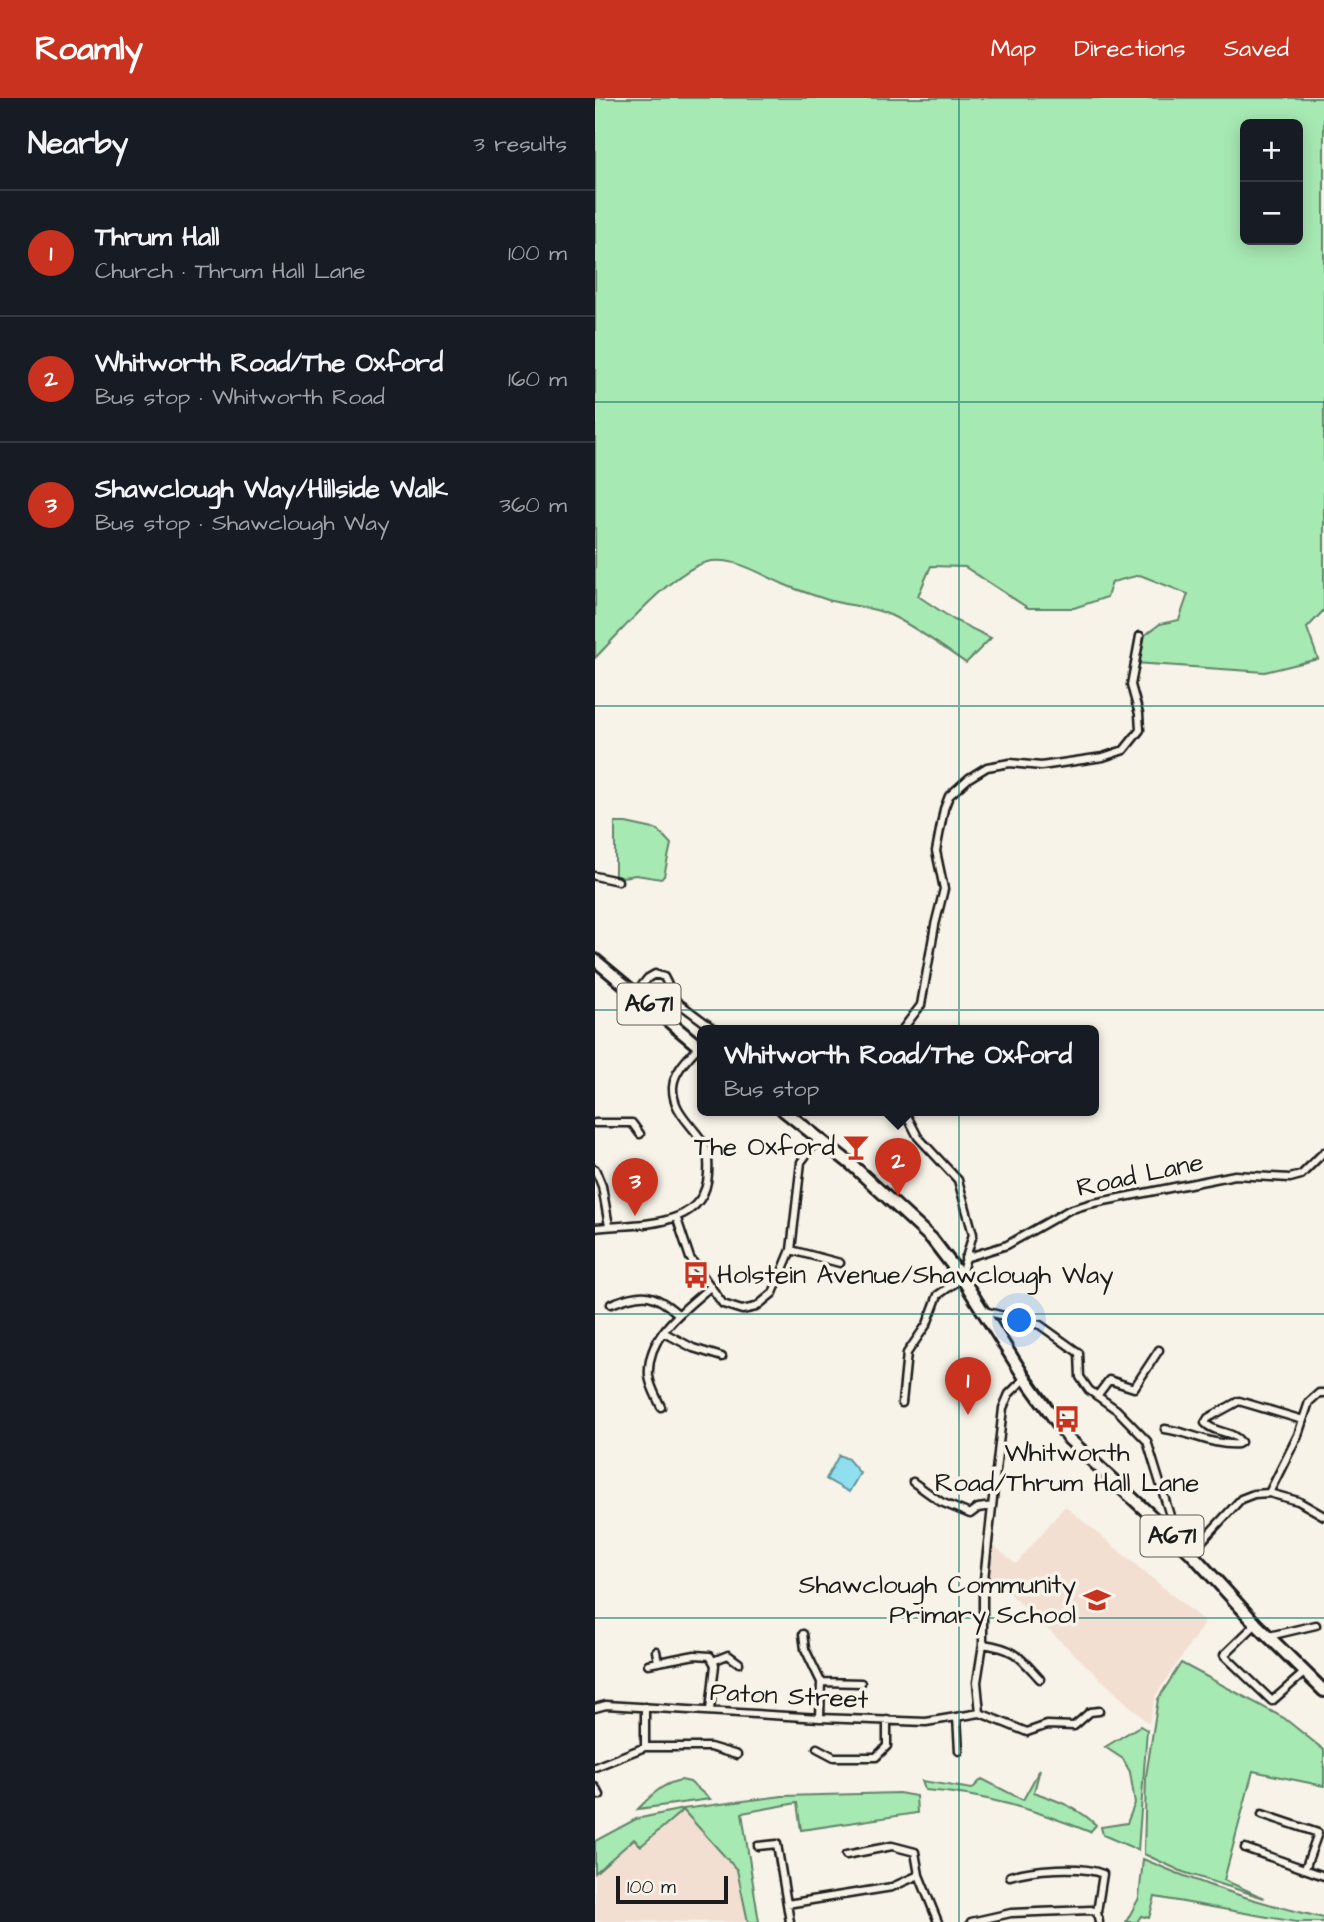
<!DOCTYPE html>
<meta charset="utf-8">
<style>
:root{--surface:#171b24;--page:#20242c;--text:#f1f3f6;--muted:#9ea1a6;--line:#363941;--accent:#c8321e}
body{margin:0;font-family:"Architects Daughter",sans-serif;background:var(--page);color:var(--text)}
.controls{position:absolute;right:21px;top:21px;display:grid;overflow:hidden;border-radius:10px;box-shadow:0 4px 18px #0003}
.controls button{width:63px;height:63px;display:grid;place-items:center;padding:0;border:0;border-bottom:2px solid var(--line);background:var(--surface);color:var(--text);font:35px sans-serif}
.scale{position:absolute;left:21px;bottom:18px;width:112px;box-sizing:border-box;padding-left:7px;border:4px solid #1c1c1c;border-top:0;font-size:19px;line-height:24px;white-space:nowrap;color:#1c1c1c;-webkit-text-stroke:5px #f7f3e8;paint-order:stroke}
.you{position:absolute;left:425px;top:1223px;width:24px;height:24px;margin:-18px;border:5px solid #fff;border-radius:50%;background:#1a73e8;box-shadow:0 0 0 10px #1a73e833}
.badge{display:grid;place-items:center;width:46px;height:46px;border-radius:50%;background:var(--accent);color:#fff;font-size:23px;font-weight:700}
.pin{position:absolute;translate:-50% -58px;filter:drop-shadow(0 2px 4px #0008)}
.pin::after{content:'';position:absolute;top:37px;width:24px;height:21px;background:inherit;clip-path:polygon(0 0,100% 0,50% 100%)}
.popup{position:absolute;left:102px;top:927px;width:402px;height:91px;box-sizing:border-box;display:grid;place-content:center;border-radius:10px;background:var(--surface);filter:drop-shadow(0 2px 5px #0005);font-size:23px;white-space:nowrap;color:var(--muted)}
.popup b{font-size:26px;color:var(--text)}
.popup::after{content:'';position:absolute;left:50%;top:100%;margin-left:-14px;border:14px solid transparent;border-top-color:var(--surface)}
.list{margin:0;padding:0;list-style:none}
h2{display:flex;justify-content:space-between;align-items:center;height:91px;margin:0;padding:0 28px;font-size:30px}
h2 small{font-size:23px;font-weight:400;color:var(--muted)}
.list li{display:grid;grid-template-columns:46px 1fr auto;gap:21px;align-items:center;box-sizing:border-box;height:126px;padding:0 28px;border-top:2px solid var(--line)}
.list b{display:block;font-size:26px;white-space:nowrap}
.list p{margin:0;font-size:23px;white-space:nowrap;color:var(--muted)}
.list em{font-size:23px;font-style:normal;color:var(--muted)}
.map{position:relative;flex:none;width:729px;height:1824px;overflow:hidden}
header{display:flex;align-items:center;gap:42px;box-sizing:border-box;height:98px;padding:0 35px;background:var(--accent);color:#fff}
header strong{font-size:33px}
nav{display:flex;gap:38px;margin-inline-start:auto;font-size:24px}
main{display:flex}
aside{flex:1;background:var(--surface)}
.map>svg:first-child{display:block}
.built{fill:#f2dfd2}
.green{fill:#a7e9b3;stroke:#628268;stroke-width:2;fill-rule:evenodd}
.water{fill:#90dfee;stroke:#62919a;stroke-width:2}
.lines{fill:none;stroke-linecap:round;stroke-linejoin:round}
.minor-casing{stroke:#1c1c1c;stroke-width:11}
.primary-casing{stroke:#1c1c1c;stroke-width:16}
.minor{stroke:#f7f3e8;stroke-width:6}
.primary{stroke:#f7f3e8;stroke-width:10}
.grid{fill:none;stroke:#0f766e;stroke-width:2;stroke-opacity:0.55}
.labels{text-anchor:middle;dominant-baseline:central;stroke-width:7;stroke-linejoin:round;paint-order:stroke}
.shield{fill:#f7f3e8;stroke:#5e5c59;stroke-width:2}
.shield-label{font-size:24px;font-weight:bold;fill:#1c1c1c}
.poi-label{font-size:26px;fill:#1c1c1c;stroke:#f7f3e8;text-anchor:end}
.street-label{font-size:26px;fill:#1c1c1c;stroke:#f7f3e8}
</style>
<header>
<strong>Roamly</strong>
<nav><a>Map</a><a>Directions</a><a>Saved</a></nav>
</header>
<main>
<aside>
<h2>Nearby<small>3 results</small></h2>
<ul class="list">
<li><span class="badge">1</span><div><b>Thrum Hall</b><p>Church · Thrum Hall Lane</p></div><em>100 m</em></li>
<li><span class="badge">2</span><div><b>Whitworth Road/The Oxford</b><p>Bus stop · Whitworth Road</p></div><em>160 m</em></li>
<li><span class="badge">3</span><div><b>Shawclough Way/Hillside Walk</b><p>Bus stop · Shawclough Way</p></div><em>360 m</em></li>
</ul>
</aside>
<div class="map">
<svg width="729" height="1824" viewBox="0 0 729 1824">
<rect width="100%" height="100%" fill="#f7f3e8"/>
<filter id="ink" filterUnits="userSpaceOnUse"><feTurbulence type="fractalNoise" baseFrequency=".0143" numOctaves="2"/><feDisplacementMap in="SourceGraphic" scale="14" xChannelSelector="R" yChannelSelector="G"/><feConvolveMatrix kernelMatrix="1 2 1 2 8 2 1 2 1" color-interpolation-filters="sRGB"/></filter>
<g filter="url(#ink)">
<!-- built -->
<path class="built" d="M470,1408L610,1524L561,1597L554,1626L398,1480L393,1479L398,1447L421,1466Z
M88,1711L142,1772L153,1824L0,1823V1775L40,1741L46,1747Z"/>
<!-- green -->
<path class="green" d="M0,0H729V512L712,530L723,561L670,574L540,565L546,540L565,526L584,522L593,496L545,477L517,484L512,499L479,510H433L370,469L336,468L323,498L359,522L396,540L371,565C347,549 321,529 295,517C275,508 253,508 233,502C218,497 202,492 188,486C165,476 139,458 112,464C77,473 26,534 0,560ZM650,26H703V142H650Z
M20,725H31L63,732L76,746L69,778L66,781L41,777L20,780Z
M586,1565L689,1620L729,1652V1688L658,1673L629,1782L669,1800L588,1774L549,1756L551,1678L563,1601Z
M545,1628L552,1632L543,1752L508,1737L506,1729L532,1725L540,1705L535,1674L528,1661L510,1649Z
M445,1671L439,1694C462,1703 483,1709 501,1727L495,1734C441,1712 388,1696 330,1692L327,1683L377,1691L387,1681L428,1702Z
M86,1682L95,1684L115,1701L43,1711C57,1697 66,1686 86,1682Z
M304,1695L321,1698L322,1715L206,1732L202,1705L147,1715L164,1824H153L142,1772L88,1712L46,1748L39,1741L0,1775V1743L41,1721L88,1711L187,1698Z
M548,1761C607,1787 666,1806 729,1820V1824H701L560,1799L554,1820L546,1818L542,1824H531L544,1800Z"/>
<!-- water -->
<path class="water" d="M244,1357L253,1361L265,1375L254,1394L231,1381Z"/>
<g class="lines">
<defs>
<path id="minor" d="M0,778L23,783
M40,896L53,880L60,876L69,879L81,903L120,932
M307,932L326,907L340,827L349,791L341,753L349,711L354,698L374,680L392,669L415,665L446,668L508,659L529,652L545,632L544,616L536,587L545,538
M0,1025H37L45,1036
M0,1071L7,1088L14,1128
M82,1121L95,1160L128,1206L147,1212L161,1209L178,1195L196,1152L206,1064L224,1040
M0,1130C42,1125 110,1132 113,1076C114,1062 113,1051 105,1040C93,1023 77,1011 78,989C79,973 94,959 104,948
M196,1152L245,1165
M370,1160L412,1147L474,1112L494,1106L640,1077L695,1080L706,1077L729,1054
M16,1206C47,1194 57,1193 83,1216
M389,1213L445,1227L484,1255L485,1279L494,1292L522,1312L552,1343L576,1421L573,1435
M68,1234L98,1250L127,1259
M502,1298L514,1282L539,1290L564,1252
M307,1305L312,1255L332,1226L343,1197L367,1180L368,1170L378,1136L363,1082L323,1039L309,1012
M66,1309C62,1300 55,1288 54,1278C51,1238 89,1212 115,1189
M570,1331C595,1334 618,1348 643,1346L646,1344C637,1332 620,1336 610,1325L613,1320L644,1303L708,1322
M318,1384L346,1404L375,1416L383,1410L397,1408
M674,1395L703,1403L729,1418
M596,1455L646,1401L659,1396L674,1395L703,1337L714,1304L724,1295H729
M661,1526L629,1557L677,1603L710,1574
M208,1536L210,1551L226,1584L225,1620
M674,1538L721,1527
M388,1546C421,1551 424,1558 445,1581
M61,1553L63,1564
M118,1563L133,1557L144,1565
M53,1566L100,1557L115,1558L120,1567L115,1612
M226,1584L266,1585
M50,1609V1649
M0,1610L11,1607L225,1620L331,1624L385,1615
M385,1615L382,1584L388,1546V1490L408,1310L414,1296L430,1280
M385,1615L432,1634L452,1627L479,1628L495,1614L504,1613
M362,1619L364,1653
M222,1650L239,1659H281L292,1648V1622
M0,1669L50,1649H115L142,1657
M0,1689L5,1697
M667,1716L723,1735L710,1771
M163,1748L182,1746L195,1824
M650,1750L729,1778
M251,1757L297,1748L320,1754L324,1777L343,1824
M415,1778C437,1771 486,1767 508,1776L502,1814L504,1824
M192,1806L297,1789L324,1777
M376,1824L416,1815L496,1812L502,1814"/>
<path id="primary" d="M0,862L107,951
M188,1012L256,1066L337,1141L367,1180L430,1280L474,1341L596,1455L661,1526L729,1593"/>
</defs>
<!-- minor casing -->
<use href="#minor" class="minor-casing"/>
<!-- primary casing -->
<use href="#primary" class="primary-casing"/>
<!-- minor -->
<use href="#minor" class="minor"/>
<!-- primary -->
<use href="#primary" class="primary"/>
</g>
</g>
<!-- grid -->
<path class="grid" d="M364,0V1824M0,304H729M0,608H729M0,912H729M0,1216H729M0,1520H729"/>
<!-- icons -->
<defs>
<symbol id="bar-bare" viewBox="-9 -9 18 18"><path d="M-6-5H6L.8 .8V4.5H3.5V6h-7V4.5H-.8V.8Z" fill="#c8321e" stroke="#f7f3e8" stroke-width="2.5" paint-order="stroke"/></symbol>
<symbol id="bus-bare" viewBox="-9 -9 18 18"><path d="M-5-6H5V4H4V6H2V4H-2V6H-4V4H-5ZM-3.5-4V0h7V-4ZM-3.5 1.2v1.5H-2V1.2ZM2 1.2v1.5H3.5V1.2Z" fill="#c8321e" stroke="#f7f3e8" stroke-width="2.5" paint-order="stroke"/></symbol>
<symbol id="school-bare" viewBox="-9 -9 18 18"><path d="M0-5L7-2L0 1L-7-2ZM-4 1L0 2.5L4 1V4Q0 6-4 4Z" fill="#c8321e" stroke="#f7f3e8" stroke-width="2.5" paint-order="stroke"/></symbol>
</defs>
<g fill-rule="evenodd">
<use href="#bar-bare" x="242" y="1030" width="38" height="38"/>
<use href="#bus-bare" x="82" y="1158" width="38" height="38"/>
<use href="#bus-bare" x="453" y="1302" width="38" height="38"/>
<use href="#school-bare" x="483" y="1483" width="38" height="38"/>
</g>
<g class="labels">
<!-- shield labels -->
<g class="shield">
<rect x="22.5" y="885.5" width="63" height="41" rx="5"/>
<rect x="545.5" y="1417.5" width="63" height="41" rx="5"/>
</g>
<g class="shield-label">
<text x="54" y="906">A671</text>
<text x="577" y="1438">A671</text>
</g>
<!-- poi labels -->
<g class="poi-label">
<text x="240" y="1049">The Oxford</text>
<text x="122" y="1177" text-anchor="start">Holstein Avenue/Shawclough Way</text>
<text x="472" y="1355" text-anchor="middle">Whitworth<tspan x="472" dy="30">Road/Thrum Hall Lane</tspan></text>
<text x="481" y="1487">Shawclough Community<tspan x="481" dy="30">Primary School</tspan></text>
</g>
<!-- street labels -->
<g class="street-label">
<text transform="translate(545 1077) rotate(-12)">Road Lane</text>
<text transform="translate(194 1598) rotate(3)">Paton Street</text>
</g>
</g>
</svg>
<div class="controls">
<button>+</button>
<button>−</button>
</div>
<div class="scale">100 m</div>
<div class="you"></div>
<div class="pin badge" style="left:373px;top:1317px">1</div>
<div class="pin badge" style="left:303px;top:1098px">2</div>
<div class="popup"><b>Whitworth Road/The Oxford</b>Bus stop</div>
<div class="pin badge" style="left:40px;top:1118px">3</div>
</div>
</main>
